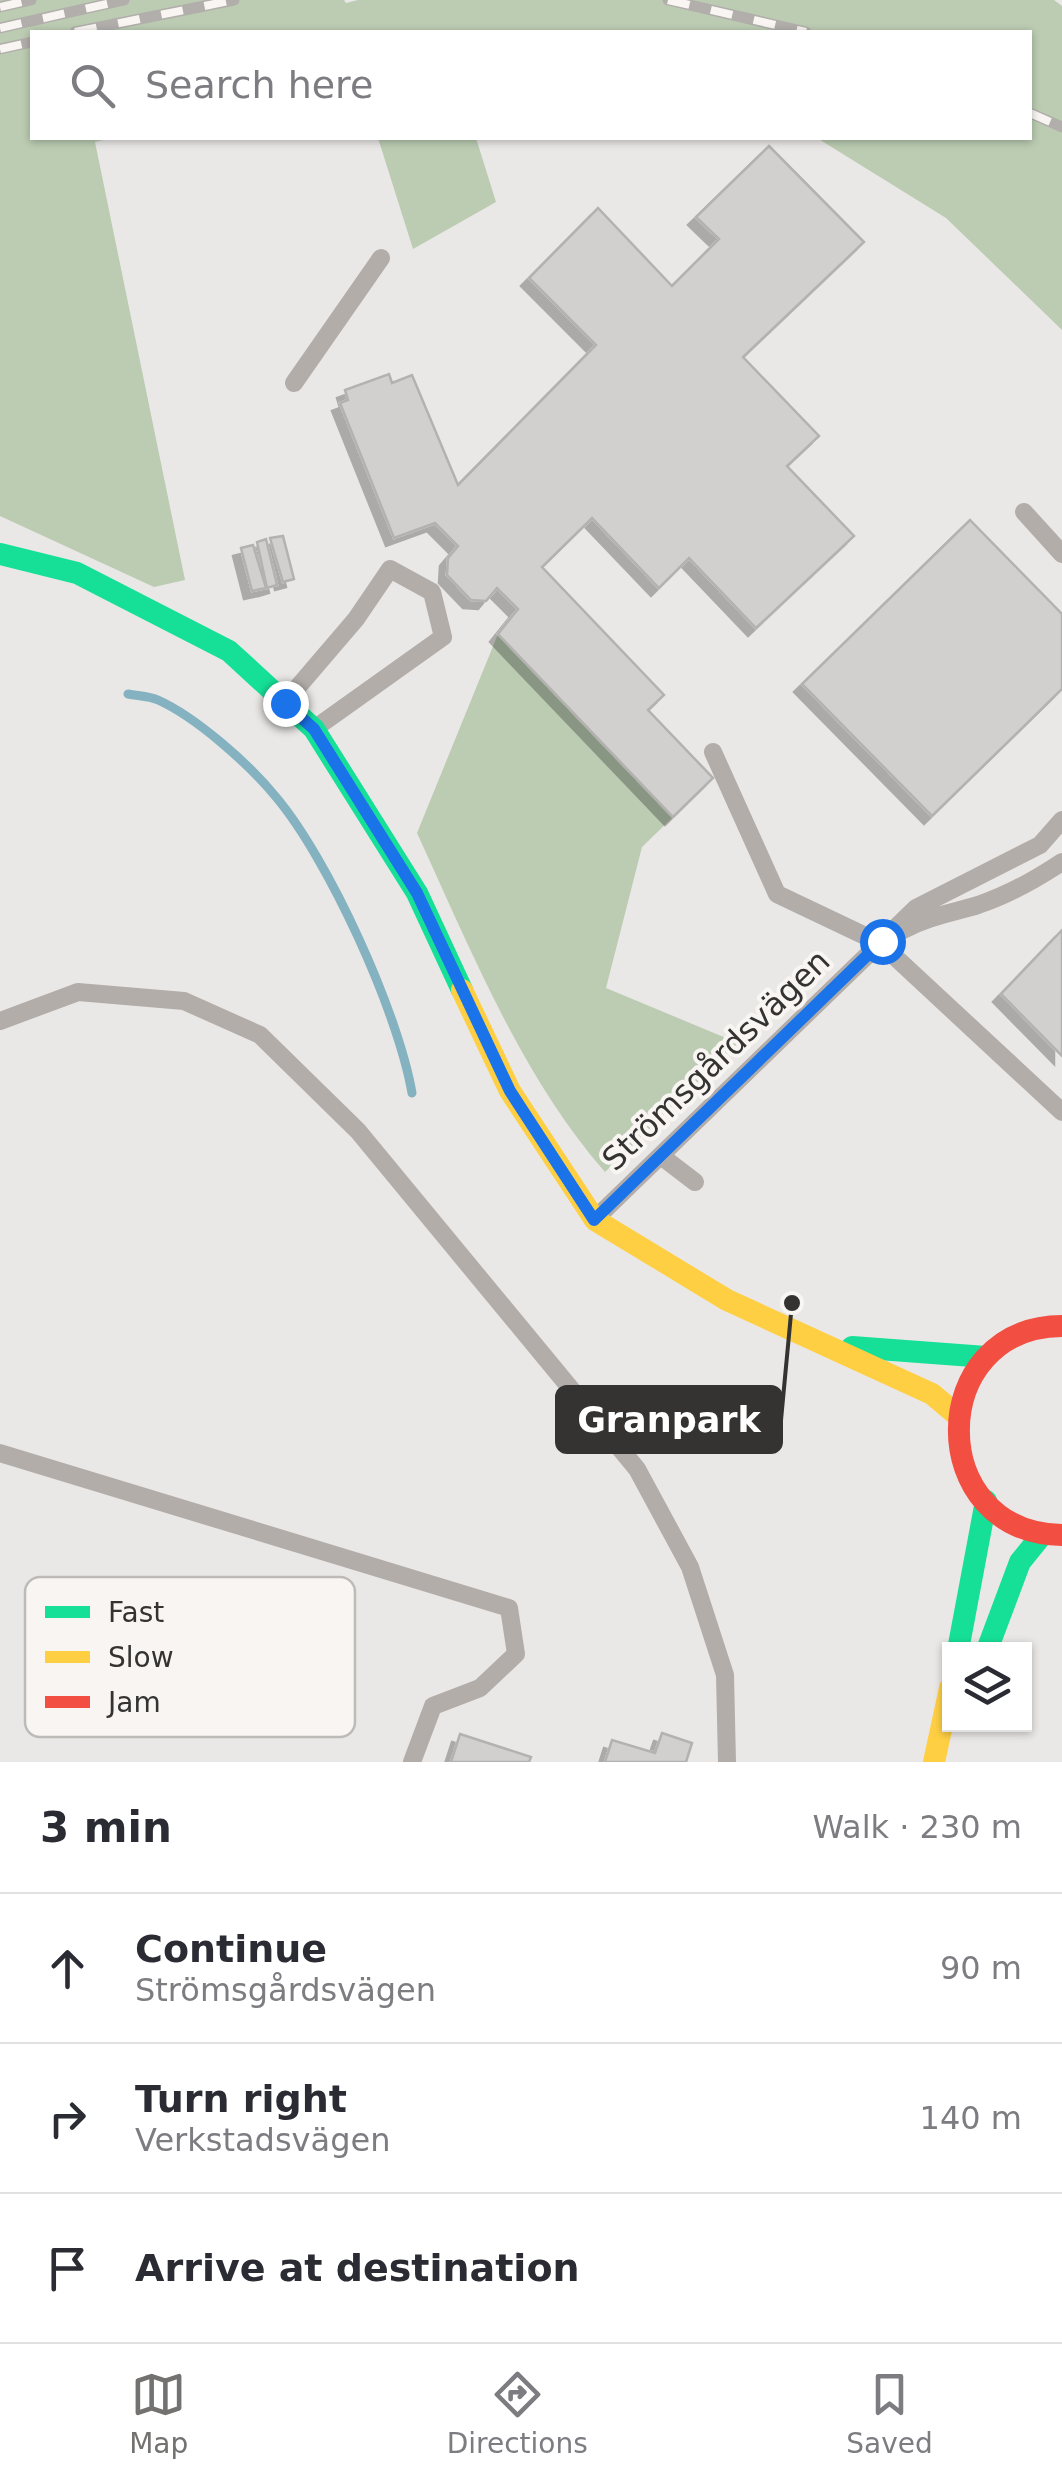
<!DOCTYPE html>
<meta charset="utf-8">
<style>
:root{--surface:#fff;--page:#f2f2f3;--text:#2b2b33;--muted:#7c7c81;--line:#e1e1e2;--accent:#747271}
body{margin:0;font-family:"DejaVu Sans",sans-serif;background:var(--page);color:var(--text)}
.controls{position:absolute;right:30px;bottom:30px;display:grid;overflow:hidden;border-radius:0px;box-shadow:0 2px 8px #0004}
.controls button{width:90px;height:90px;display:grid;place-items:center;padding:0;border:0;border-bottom:2px solid var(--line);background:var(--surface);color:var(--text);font:50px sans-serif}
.stop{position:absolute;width:30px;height:30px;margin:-22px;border:8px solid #1a73e8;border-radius:50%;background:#fff}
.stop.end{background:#1a73e8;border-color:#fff;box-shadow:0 2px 10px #0008}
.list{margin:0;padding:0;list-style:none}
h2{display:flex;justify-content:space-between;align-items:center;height:130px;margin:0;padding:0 40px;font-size:42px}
h2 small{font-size:32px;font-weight:400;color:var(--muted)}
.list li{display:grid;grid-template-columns:65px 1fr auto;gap:30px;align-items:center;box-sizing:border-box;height:150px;padding:0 40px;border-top:2px solid var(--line)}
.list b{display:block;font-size:38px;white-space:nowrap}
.list p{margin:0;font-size:32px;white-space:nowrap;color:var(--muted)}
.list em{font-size:32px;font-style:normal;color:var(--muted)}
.icon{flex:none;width:55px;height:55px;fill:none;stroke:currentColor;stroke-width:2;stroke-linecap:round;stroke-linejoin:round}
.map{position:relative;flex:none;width:1062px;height:1762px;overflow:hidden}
.search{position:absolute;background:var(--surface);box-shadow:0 2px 8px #0004;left:30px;right:30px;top:30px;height:110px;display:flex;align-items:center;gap:25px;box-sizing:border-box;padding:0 35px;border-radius:0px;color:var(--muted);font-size:38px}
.sheet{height:580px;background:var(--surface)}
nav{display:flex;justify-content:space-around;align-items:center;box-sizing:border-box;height:140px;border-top:2px solid var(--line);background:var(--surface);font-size:28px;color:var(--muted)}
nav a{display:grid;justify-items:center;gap:5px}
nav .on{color:var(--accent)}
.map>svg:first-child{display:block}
.forest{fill:#bbccb2}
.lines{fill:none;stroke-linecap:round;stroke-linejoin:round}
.stream{stroke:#84b2c0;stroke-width:9}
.building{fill:#d2d0cf;stroke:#b3b2b1;stroke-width:2.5;filter:url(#shadow)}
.lane{stroke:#b3adaa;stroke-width:18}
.fast{stroke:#16e098;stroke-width:22}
.slow{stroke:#ffcf43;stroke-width:22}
.jam{stroke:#f24e42;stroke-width:22}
.rail-casing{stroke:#b2aeab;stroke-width:11}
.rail{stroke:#f8f5f2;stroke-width:8;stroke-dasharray:22;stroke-linecap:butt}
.route{stroke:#1a73e8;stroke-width:12}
.labels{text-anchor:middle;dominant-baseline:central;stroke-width:8;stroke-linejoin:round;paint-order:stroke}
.street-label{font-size:32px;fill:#343332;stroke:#f8f5f2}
.key{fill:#f8f5f2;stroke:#bdbbb8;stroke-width:2.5}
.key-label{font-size:28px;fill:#343332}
.leader{fill:none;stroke:#343332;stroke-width:4}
.callout-dot{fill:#343332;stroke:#f8f5f2;stroke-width:4}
.callout{fill:#343332;stroke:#343332;stroke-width:4}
.callout-label{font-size:35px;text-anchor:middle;font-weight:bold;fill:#fff}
</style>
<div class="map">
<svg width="1062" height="1762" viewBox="0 0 1062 1762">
<defs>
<filter id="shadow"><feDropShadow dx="-8" dy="8" stdDeviation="0" flood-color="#0004"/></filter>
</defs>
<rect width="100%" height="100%" fill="#eae8e6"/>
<!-- forest -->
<path class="forest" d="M0,0H344L346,3L358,0H1054L1062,6V330L946,218L817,138H1030V32H32V138H111L95,142L185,580L154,587L0,516Z
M378,138H476L496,202L413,249Z
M498,634L673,817L642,847L606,988L738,1043L605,1172C521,1076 470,948 417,833Z"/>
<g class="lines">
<!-- stream -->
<path class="stream" d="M128,694C138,696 149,696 158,700C196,717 249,764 276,797C329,860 398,1012 412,1093"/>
</g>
<!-- building -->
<path class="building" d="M769,146L864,242L743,357L819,436L787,466L854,536L756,628L689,558L659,588L592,518L542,567L664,695L648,710L713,778L673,817L498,634L518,609L497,588L486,601L471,600L447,575L448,558L458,546L435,523L394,538L340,403L348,400L345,390L389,374L392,383L412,375L458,485L596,345L529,278L598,208L672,286L719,239L696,217Z
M970,520L1062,614V689L932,816L802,684Z
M283,536L294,579L283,582L270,538Z
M266,539L277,585L267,588L257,542Z
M253,545L266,588L252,591L241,548Z
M1062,930V1056L1001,994Z
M662,1733L692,1743L686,1762H605L612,1740L655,1753Z
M460,1734L531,1757L529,1762H451Z"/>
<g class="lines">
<!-- lane -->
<path class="lane" d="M294,383L381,258
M1024,512L1062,554
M285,702L356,619L390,569L432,592L443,637L314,729
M713,752L777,894L880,943L1062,1112
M903,930C927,917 951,913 978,905C1008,895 1035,880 1062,862
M0,1021L78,992L184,1001L260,1035L358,1131L637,1469L690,1567L725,1675L727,1762
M661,1156L695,1182
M595,1219L916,908L1040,845L1062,820
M0,1453L509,1608L516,1654L480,1688L433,1706L412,1762"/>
<!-- fast -->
<path class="fast" d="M0,554L77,573L229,651L314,729L417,893L462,990
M852,1347L986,1357
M958,1650L986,1501
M987,1650L1020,1562L1041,1536"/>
<!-- slow -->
<path class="slow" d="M462,990L510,1091L595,1220L727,1300L932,1394L957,1415
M934,1762L950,1688"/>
<!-- jam -->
<path class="jam" d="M1062,1326C925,1327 924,1533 1062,1535"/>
<defs>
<path id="rail" d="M668,0L806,32
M0,7L31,0
M0,28L124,0
M75,32L234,0
M0,49L32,42
M1030,113L1062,127"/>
</defs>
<!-- rail casing -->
<use href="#rail" class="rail-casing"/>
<!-- rail -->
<use href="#rail" class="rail"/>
</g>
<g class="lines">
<!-- route -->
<path class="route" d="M285,703L314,729L417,893L510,1091L594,1220L882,941"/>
</g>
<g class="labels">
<!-- street labels -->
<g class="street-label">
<text transform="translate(716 1060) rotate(-44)">Strömsgårdsvägen</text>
</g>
</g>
<!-- legend -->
<rect x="25" y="1577" width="330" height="160" rx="15" class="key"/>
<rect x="45" y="1606" width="45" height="12" fill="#16e098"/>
<rect x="45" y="1651" width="45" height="12" fill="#ffcf43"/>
<rect x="45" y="1696" width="45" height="12" fill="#f24e42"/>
<g class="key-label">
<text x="108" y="1622">Fast</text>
<text x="108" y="1667">Slow</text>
<text x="108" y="1712">Jam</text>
</g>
<!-- callouts -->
<path class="leader" d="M792 1303L781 1420"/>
<circle class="callout-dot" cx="792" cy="1303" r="10"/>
<rect class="callout" x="557" y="1387" width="224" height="65" rx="10"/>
<g class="callout-label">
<text x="669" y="1432">Granpark</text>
</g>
</svg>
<div class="controls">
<button><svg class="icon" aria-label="layers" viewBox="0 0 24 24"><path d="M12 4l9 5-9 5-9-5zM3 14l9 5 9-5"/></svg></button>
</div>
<div class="stop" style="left:882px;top:941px"></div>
<div class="stop end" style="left:285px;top:703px"></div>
<div class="search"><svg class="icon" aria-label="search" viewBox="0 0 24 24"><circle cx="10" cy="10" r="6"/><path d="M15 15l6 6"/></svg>Search here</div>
</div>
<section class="sheet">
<h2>3 min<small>Walk · 230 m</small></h2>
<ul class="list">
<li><svg class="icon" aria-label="ahead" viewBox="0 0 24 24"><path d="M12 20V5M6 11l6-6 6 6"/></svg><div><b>Continue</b><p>Strömsgårdsvägen</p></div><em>90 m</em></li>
<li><svg class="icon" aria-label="right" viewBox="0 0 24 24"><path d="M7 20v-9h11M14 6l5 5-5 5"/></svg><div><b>Turn right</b><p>Verkstadsvägen</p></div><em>140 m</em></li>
<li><svg class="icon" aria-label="arrive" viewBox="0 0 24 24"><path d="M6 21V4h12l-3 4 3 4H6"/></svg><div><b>Arrive at destination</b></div></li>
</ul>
</section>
<nav>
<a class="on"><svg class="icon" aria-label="map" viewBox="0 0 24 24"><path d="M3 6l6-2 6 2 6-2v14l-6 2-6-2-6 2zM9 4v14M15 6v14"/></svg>Map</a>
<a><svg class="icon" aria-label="directions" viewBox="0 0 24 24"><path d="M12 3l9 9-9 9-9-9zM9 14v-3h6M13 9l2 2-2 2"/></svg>Directions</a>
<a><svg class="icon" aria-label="saved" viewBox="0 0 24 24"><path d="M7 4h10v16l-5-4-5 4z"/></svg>Saved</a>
</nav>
